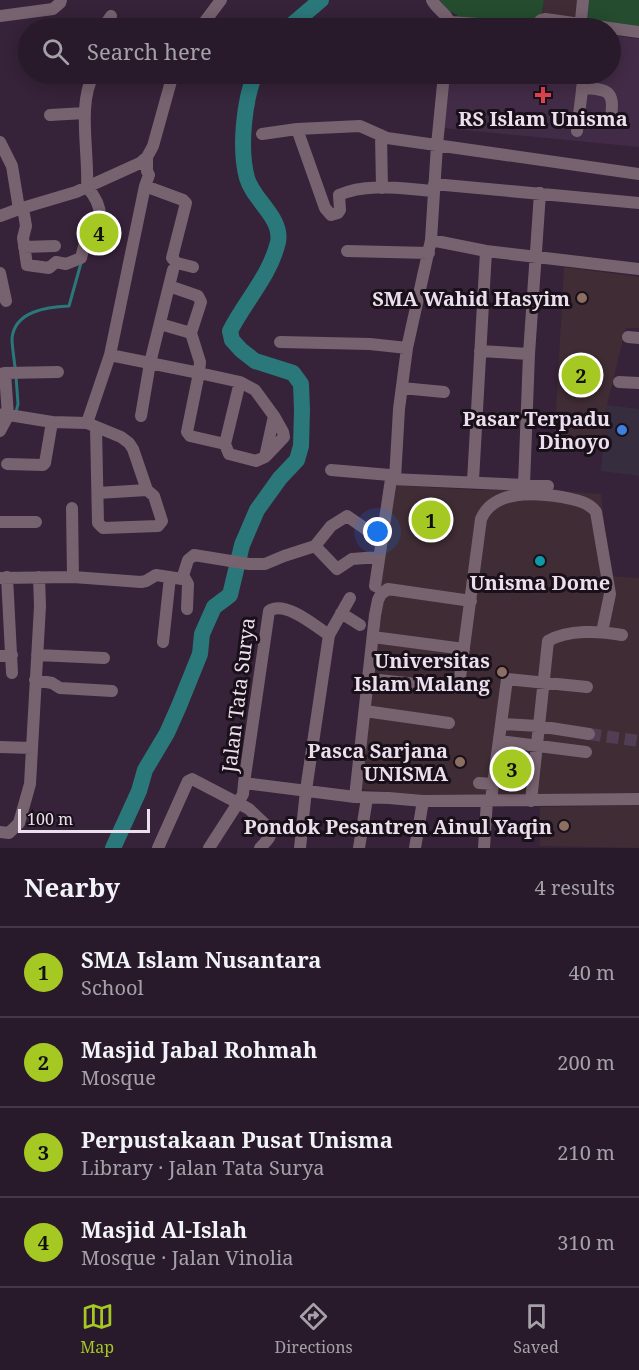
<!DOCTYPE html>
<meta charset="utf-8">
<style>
:root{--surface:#281a2b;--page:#302333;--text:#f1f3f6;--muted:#a5a1a9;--line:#443847;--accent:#a5c823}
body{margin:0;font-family:"Noto Serif",serif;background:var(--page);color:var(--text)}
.scale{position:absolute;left:18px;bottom:15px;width:132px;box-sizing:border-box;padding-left:6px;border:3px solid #ecdfed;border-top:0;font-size:16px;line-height:21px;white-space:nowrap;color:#ecdfed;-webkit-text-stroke:4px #19101a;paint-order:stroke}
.you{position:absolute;left:378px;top:532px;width:21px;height:21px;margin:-15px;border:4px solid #fff;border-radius:50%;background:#1a73e8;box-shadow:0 0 0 9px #1a73e833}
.badge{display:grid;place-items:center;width:39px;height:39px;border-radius:50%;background:var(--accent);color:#111;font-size:20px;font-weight:700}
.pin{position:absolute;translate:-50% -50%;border:3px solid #fff;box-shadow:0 2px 6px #0006}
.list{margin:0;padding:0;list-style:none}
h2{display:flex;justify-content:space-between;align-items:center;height:78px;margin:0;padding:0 24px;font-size:26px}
h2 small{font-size:20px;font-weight:400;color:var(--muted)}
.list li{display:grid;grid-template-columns:39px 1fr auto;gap:18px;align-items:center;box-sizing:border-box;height:90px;padding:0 24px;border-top:2px solid var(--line)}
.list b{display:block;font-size:22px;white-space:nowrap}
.list p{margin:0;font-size:20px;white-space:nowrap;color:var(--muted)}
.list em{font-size:20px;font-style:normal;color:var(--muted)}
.icon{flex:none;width:33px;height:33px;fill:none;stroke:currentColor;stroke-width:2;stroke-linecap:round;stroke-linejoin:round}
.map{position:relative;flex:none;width:639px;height:848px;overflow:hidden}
.search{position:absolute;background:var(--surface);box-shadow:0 3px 15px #0003;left:18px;right:18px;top:18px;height:66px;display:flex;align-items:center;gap:15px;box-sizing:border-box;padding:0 21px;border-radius:33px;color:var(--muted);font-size:22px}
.sheet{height:438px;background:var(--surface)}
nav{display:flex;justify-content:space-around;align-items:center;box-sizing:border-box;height:84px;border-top:2px solid var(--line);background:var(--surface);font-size:16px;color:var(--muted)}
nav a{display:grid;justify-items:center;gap:3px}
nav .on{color:var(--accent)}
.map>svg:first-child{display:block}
.commercial{fill:#362e3f}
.built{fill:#422b46}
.education{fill:#3f2c34}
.green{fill:#254c2f}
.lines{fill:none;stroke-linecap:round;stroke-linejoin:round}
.stream{stroke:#2a787a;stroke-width:3}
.river{stroke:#2a787a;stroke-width:16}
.minor-tunnel{stroke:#513e54;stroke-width:12;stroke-dasharray:12 6;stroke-linecap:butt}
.minor{stroke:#77626f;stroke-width:12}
.health-dot{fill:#e0444e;stroke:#19101a;stroke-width:2}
.education-dot{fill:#8d6e63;stroke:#19101a;stroke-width:2}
.shop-dot{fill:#3f7fe0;stroke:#19101a;stroke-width:2}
.culture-dot{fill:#0f9aa8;stroke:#19101a;stroke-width:2}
.labels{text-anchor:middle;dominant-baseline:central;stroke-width:6;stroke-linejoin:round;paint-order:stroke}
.poi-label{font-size:20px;font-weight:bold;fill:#ecdfed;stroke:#19101a;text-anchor:end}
.street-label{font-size:20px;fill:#ecdfed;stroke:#19101a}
</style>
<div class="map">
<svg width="639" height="848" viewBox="0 0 639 848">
<rect width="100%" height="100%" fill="#362239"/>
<!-- commercial -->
<path class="commercial" d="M607,405L639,409V476L601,471Z"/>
<!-- built -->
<path class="built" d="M611,35L639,39V147L443,128L449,74H610Z"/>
<!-- education -->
<path class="education" d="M544,0H579L577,23L541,18Z
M564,267L639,277V328H626L607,405L603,451L554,447Z
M392,485L477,490H550L601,494L610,576L639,578V793L431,796L353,788Z
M639,805V848L540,846V807Z"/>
<!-- green -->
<path class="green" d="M434,0H544L541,18L534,26L456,20L457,15L449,11Z
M584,0H639V29L586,23Z"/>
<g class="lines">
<!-- stream -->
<path class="stream" d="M15,367C14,358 12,347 12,338C15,311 47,307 69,306L81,263
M16,376L18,404L16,412"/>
<!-- river -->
<path class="river" d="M288,28L321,0
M113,848L139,791L145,770L167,733L179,706L200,654L202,634L214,607L230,595L242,545L257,510L280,478L297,460L301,446L302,410L301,384L293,373L255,361L241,350L232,340L230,331C245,301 270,276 278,242C283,218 253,200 247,178C239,149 244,101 255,74"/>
<!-- minor-tunnel -->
<path class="minor-tunnel" d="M589,734L639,741"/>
<!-- minor -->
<path class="minor" d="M432,0C437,11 451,14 449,28
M583,0L581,20L583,25
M0,16L53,9L60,3L61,0
M450,22L534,28L541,20L545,19L639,32
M103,28L111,16
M200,28L221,0
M315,75L444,78
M582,88C607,89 615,90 611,117
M50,115L85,113
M297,129L325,208L331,215L338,213L340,210L339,195C367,182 404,189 434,191
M577,131L584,74
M262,134L297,129L360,126L387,138L639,174
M381,135L382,188
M0,142L12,166L19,209
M434,184L639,203
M145,186L183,200L186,203L172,258L177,263L193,267
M23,208L26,226L23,238L27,265L49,268L56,262L66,264L81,258L89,227L100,219C101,207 94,195 87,187C89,152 77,103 94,74
M0,216L19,209L76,192L140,163L147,157L153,146L173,74
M431,240L486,251L639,269
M24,247L55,246
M347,251L429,253
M0,273L6,301
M169,286L173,270
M160,324L191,333
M628,337L639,338
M280,342L370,344L407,348
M480,351L529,354
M5,373L58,372
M0,374L5,373L8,416L0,431
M619,382L639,383
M402,388L444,392
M3,414L52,422
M141,416L150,363L169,286L198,296L201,302L191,333L200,362L199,373L240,382L255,390L274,416L265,457L256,461L229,454L225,444L190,436L187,432L199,373L110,355L145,186L149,175L147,171V157
M87,423L121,437L129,443L133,449L147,490L154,496L162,521L158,526L103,528L98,523L96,427
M225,444L240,382
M266,456L284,437L283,432L274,416
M7,464L43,465L45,463L52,422L87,423L110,355
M331,470L390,475L391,479L548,486
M395,479L399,409L407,348L431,240L437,145L444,74
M473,481L486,251
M524,485L529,354L540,193
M98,493L147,490
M72,508L73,577
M0,522H36
M315,546L337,569L352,559L379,557
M7,577L12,673
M184,577L188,584L187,609
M0,578L73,577L141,582L146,581L156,575L182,579L188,560L194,555L249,564H265L284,556L315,546L331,526L347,516L370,532L383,535
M375,586L391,479
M341,613L360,625
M329,635C315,626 285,600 269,611L244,783L355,797L389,798L423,801L639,799
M373,637L464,649
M163,642L170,577
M37,655L104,658
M0,656L12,655
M369,679L454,688L459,685L481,519C494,489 536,493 562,497C574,500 588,501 596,512L610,594L602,632
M35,680L52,683L60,688L112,691
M365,711L449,723
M502,724L538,726L589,734
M499,741L586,752
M0,747L32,748
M244,783L243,794L238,803L249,809L270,829C273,837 265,842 260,848
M479,783L492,784
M355,797L375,615L378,600L381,594L388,589L471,601
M491,800L507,679L587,687
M531,801L548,641C568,629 600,631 622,635
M0,832L9,833L19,823L30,784L40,606L39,577
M158,848L188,781L192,779L238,803L209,848
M300,848L306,790L329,635L350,598
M359,848L367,798
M415,848L423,801
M484,848L487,800"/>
</g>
<!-- markers -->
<path class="health-dot" d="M540 86h6v6h6v6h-6v6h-6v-6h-6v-6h6z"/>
<g class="education-dot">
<circle cx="582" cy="298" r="6"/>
<circle cx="502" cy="672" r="6"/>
<circle cx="460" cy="762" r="6"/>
<circle cx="564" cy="826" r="6"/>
</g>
<circle class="shop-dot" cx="622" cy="430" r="6"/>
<circle class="culture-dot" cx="540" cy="561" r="6"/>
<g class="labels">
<!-- poi labels -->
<g class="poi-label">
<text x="543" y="118" text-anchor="middle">RS Islam Unisma</text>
<text x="570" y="298">SMA Wahid Hasyim</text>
<text x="610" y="418">Pasar Terpadu<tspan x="610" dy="23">Dinoyo</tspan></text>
<text x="540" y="582" text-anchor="middle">Unisma Dome</text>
<text x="490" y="660">Universitas<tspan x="490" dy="23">Islam Malang</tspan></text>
<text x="448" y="750">Pasca Sarjana<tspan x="448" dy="23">UNISMA</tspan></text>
<text x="552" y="826">Pondok Pesantren Ainul Yaqin</text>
</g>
<!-- street labels -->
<g class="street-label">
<text transform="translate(238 695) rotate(-83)">Jalan Tata Surya</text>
</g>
</g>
</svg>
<div class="scale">100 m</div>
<div class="you"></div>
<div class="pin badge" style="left:431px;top:520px">1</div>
<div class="pin badge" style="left:581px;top:375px">2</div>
<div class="pin badge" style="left:512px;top:769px">3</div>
<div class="pin badge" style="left:99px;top:233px">4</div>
<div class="search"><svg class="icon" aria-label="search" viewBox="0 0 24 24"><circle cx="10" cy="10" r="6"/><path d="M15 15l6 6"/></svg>Search here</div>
</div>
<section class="sheet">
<h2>Nearby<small>4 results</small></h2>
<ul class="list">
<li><span class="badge">1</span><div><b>SMA Islam Nusantara</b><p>School</p></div><em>40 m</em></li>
<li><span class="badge">2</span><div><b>Masjid Jabal Rohmah</b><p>Mosque</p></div><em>200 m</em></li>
<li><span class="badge">3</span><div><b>Perpustakaan Pusat Unisma</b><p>Library · Jalan Tata Surya</p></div><em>210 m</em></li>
<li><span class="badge">4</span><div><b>Masjid Al-Islah</b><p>Mosque · Jalan Vinolia</p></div><em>310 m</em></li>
</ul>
</section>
<nav>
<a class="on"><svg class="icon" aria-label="map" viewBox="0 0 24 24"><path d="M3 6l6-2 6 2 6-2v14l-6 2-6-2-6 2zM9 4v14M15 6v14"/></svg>Map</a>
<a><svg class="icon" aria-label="directions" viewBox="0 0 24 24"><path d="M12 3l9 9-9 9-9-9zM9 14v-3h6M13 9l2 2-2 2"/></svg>Directions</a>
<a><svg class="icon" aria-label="saved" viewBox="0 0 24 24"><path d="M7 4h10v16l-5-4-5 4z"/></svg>Saved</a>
</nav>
